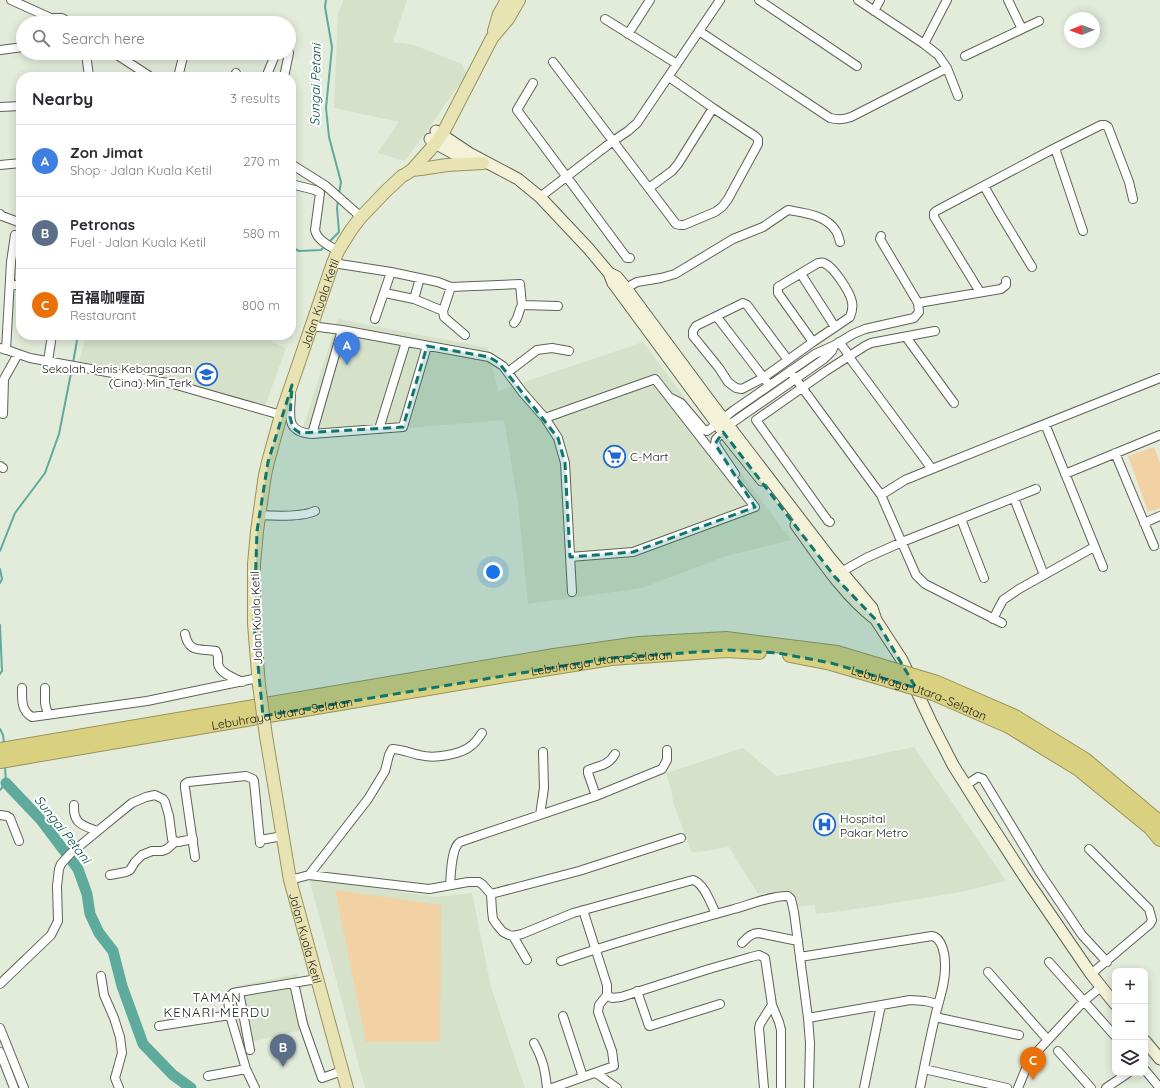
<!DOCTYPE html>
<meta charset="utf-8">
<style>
:root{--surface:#fff;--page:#f2f2f3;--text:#2b2b33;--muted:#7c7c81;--line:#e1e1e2;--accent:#7c3aed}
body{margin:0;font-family:Quicksand,"Noto Sans SC",sans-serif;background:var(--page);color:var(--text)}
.controls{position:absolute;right:12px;bottom:12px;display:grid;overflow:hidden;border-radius:8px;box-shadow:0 2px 10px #0003}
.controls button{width:36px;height:36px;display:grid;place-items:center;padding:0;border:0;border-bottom:1px solid var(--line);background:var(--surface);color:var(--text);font:20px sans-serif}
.compass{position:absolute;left:1064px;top:12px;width:36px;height:36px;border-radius:50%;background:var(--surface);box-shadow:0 2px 10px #0003;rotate:269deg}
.you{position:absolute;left:493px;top:572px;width:14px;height:14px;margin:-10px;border:3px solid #fff;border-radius:50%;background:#1a73e8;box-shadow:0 0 0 6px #1a73e833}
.badge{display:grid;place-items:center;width:26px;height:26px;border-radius:50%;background:var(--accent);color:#fff;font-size:13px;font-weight:700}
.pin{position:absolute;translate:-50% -33px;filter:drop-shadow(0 1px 2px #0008)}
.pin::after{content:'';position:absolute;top:21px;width:14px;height:12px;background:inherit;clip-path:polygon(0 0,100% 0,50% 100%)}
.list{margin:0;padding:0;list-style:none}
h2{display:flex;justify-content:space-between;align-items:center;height:52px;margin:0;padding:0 16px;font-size:17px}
h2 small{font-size:13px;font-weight:400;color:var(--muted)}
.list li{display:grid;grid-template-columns:26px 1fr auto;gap:12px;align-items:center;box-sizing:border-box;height:72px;padding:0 16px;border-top:1px solid var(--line)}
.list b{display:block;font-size:15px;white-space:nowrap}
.list p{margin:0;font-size:13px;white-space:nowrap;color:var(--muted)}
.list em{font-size:13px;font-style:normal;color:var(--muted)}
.icon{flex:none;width:22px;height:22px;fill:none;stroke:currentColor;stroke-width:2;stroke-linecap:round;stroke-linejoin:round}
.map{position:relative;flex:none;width:1160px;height:1088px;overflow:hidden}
.search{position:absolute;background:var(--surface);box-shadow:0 2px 10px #0003;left:16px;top:16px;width:280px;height:44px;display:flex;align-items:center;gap:10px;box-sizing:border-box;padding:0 14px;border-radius:22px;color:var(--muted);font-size:15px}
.panel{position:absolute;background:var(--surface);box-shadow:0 2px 10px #0003;left:16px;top:72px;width:280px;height:268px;border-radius:16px}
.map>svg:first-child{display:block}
.built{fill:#d5e1c9}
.green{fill:#f2d2a4}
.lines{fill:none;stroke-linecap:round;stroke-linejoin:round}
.stream{stroke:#5eaa9c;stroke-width:2}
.river{stroke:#5eaa9c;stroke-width:11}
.street-casing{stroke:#5d6455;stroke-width:10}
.secondary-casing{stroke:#5d6455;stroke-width:13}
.primary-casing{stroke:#98935d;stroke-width:14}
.highway-casing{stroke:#98935d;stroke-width:16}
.street{stroke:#fff;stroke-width:8}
.secondary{stroke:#f4f1d9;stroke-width:11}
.primary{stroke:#e8e3b3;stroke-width:12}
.highway{stroke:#d9d080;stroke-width:14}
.primary-bridge-casing{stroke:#98935d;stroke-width:14;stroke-linecap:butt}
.highway-bridge-casing{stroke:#98935d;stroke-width:16;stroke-linecap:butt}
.primary-bridge{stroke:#e8e3b3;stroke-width:12}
.highway-bridge{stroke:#d9d080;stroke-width:14}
.marked{fill:#0f766e;fill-opacity:0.2;stroke:#0f766e;stroke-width:3;stroke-dasharray:8 5;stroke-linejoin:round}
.labels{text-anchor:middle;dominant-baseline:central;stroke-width:4;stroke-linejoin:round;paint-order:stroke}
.street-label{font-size:12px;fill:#20231d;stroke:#fff}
.poi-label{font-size:12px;fill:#20231d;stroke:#fff;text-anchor:start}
.water-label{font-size:13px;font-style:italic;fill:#044b42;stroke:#fff}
.neighbourhood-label{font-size:13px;letter-spacing:1px;fill:#20231d;stroke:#fff}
</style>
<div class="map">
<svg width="1160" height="1088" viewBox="0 0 1160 1088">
<rect width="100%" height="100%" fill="#e3ecdb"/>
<!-- built -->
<path class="built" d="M344,0H407L393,42L414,45L462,64L467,74L405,161L377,153L399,122L334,108L338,13Z
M338,319L488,348L498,391L643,342L791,540L726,556L642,588L528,604L518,504L504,420L300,437Z
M86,335H258L286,348L265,406L79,361Z
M914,747L1006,881L962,892L843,911L816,914L815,905L794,907L793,894L788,890L758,894L729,847L692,853L673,803L672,793L666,773L743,748L777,776Z
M309,878L436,897L472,893L491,987L525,1088H365Z
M297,974L310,1028L243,1044L232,987Z"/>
<!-- green -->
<path class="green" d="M1154,447L1160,463V508L1148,512L1128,456Z
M335,890L441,905L440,1042H366Z"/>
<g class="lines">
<!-- stream -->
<path class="stream" d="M326,0L325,7L332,47L326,108L329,137L341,182L339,194
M328,243L339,232L337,208L338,200
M291,247L299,251L321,250L325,246
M73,363L78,335
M0,551L15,513L45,473L59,434L72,368
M0,569L2,579L0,583
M0,625L2,671L0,674
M0,729L3,735L4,743
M0,790L6,783L5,766"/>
<!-- river -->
<path class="river" d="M6,783L41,820L78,869L87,894L90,914L99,933L113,951L122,986L143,1044L173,1075L191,1088"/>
<defs>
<path id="street" d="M11,0L53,19L59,23
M759,0L857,66
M1008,0L1022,29
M874,11L880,0
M54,18H62L70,23
M605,19L677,64
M699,31L830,118C838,120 843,120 851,117L947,68L938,55L924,44L858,0
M628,34L650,0
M924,44L947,0
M0,50L23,47
M86,53L89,77
M114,53L151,77
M965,56L1039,21
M553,62L676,224L680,225H684L715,212L722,207L728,199L758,144V139L755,136L713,108L669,77
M947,68L958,96
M178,77L184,53
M234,77L236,73
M266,77L276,53
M284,77L289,53
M533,83L517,110L627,258H630
M0,107L21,106
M1055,148L1083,231
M291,164L326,186L361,217
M0,165L21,163
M291,184L315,190L320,193L315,230C317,240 329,246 338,251
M984,186L1000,214L1032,267
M649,188L672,171L678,164L713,108
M540,197L613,141L628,131L637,123L720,0
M0,214L2,216L21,223
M333,263L391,272L438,282L451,287L520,284L522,305
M801,274L835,327
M420,278L414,299L443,311
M10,286L21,284
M451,287L443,311L444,317L465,335
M626,288L637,282L661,278L675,274L733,239L763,227L788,210C805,213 826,215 836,231C838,234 839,239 840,242
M980,292L934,217V213L936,211L1055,148L1101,125H1105L1108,127L1129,182L1133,199
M385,293L414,299
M918,303L1001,289L1006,285V281
M717,317L767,382
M375,319L391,272
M514,323C519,318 518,311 522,305L558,306
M311,326L342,330L489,357L503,366L523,393L545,418L558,438L565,463L572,592
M906,337L954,403
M839,342L846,351L849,357L932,469
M0,348L10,351L30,358L173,384L281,415
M6,350L11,262L15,235
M788,360L747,305L743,303L696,326L693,331V336L719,368L728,382L736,388L742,389L763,378L813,342L778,293V287L818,263C821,263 822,262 824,263C834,267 850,292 852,302C853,307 852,312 850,317L813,342
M48,361L52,335
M790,371L881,495L916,575L925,584L1002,623
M508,372L537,350L552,348L569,351
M291,395C290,416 285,432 312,434L403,427L427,346
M671,398L681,403L704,430L707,431L717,424
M3,414L4,379L18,354
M545,418L655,379L755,507L633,552L570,557
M724,418L734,410L815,354L835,345L853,334L865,329L914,318L919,312L918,303L880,239L881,236
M1045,424L1103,567
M729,425L824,359L832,351L834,346
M379,429L406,342
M723,432L716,439L715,444L735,474
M312,434L342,330
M1115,453L1154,546
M0,466L3,468
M1065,474L1160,435
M881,495L905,480L932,469L1160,378
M1014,498L1044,575
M259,515C274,516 302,517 315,511
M961,519L984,578
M830,522L828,521L756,420L826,371L865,346L871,343L935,331
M1144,523L1160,516
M841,572L866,558L902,542L1036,489
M993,619L1003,600L1019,589L1094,547
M185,634C189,654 201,648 216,651C219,656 218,659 218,664C220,674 235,678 242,682
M22,688C22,699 21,711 32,717L147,701L258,678
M45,688V703L48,715
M966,785L978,777L983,779L1040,873L1082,935L1107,962
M596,796L588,773V770C600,765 608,766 615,754
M74,805C73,824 82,825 97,831
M0,815L7,816L10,818L19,841
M540,815L544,788L543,752
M260,840L283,836
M1089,849L1149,909L1152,920L1150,924L1091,974
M195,857L185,788V784L188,782L246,776L253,779L254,781L260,843
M110,875L126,872L130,870L135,862L142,855L152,851H162L167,849L175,842
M309,875L368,799L385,771L389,755L392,749C401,749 410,753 419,755C433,759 461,755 472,745C476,742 479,737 482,733
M290,880L309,875L429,889L468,882H479L483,885L491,894L492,911L493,919L497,925L503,932L509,935L513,936L522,934L573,913L693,880C704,883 711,904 716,914
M450,885C451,874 451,848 460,842L596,796L662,769L667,760V750
M491,894L579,871L681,838
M513,936L527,960
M742,943C747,938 751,933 759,933L798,941
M800,957L932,936C942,938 945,954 945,964C946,981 940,997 936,1013C930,1038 925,1063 920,1088
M561,961C618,941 676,925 734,909C749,905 773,895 788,896L791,899L794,912L808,1018L810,1043L809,1088
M1049,962L1115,1036
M988,972L1047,1039
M101,976L104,995L114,1018L120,1037L122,1053L115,1078L119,1088
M294,983L303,1024L322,1078L342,1071
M0,984L51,935L58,921L57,886L59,869L61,864L71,853L105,825L132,803L146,797L155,795L163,799L165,802L169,816L172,839L173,841L178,842L193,839
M637,991L649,1026H650L720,1004
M239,992L250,1050
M607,995L612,998L621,997L709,969L751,957L759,955L765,958L772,1005L779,1022L781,1030V1088
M563,1016L583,1077
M935,1017L1019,1035
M808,1018L910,1000L925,1001L938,1004
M159,1026L230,1015
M0,1028L24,1088
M534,1043C543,1060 545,1069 547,1088
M1058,1051L1091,1088
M0,1052L14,1088
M924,1069L1007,1088
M1145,1070L1160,1088
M596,1073L617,1088
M208,1076L246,1069
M255,1088L246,1069L230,1015L228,1000L230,996L233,993L317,979
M552,1088L614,1066L612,1051L598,1012L599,1005L607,995V985L583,910
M764,1088L759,1028L760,1024L772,1005
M864,1088L881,1005
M1018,1088L1027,1066L1033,1056L1084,1001L1101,987
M1106,1088L1128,1073"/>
<path id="secondary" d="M436,131L469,153L518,179L540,197L588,248L609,273L613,283L714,420L762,480
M430,139C444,149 458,157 475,161
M609,273L617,277L626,288L712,404L830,558L872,608L876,620L902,660L932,724L953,765L980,808L1024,876L1091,974L1115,1004
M796,525C820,558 843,594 875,619
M1145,1041L1160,1059"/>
<g id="primary">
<path d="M494,31L499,14L507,0"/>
<path d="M412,170L421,169L447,165L483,163"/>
<path id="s1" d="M259,685L254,624V564L257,531L265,475L268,462L281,415L333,263L338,251L351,230L361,217L386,191L402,176L406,174L412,170L436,143L445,129L492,38L508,19L519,0"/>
<path id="s2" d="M266,736L290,880L347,1088"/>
</g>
<g id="highway">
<path d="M790,655L831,663"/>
<path d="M1015,717L1085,760L1160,823"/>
<path d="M1009,726L1079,769L1150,827L1160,839"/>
<path d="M0,750L554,656L639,644L726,639L837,653"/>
<path id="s3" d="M0,761L499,676L611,658L726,650L759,652"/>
</g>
</defs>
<!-- street casing -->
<use href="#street" class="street-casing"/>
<!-- secondary casing -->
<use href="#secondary" class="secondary-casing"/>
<!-- primary casing -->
<use href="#primary" class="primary-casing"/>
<!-- highway casing -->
<use href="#highway" class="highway-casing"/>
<!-- street -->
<use href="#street" class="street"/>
<!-- secondary -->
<use href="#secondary" class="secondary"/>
<!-- primary -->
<use href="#primary" class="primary"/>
<!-- highway -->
<use href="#highway" class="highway"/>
<defs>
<path id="primary-bridge" d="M259,685L266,736"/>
<g id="highway-bridge">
<path d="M837,653L937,683L1015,717"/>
<path id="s4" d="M831,663L933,693L1009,726"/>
</g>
</defs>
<!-- primary-bridge casing -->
<use href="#primary-bridge" class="primary-bridge-casing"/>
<!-- highway-bridge casing -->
<use href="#highway-bridge" class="highway-bridge-casing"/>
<!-- primary-bridge -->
<use href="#primary-bridge" class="primary-bridge"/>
<!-- highway-bridge -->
<use href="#highway-bridge" class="highway-bridge"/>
</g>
<!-- marked area -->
<path class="marked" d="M427,346L489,357L499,363L558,438L565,463L570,557L633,552L755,507L715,444L723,432L835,577L876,620L916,688L831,663L778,653L726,650L611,658L263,716L254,624L257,531L268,462L292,385L290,417L293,428L300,433L403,427Z"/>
<!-- icons -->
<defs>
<symbol id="school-ring" viewBox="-11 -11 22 22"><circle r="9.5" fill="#fff" stroke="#1d68d3" stroke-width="1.5"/><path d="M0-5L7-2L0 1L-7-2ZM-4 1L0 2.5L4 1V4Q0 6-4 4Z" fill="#1d68d3"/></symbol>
<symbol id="supermarket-ring" viewBox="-11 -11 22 22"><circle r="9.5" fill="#fff" stroke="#1d68d3" stroke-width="1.5"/><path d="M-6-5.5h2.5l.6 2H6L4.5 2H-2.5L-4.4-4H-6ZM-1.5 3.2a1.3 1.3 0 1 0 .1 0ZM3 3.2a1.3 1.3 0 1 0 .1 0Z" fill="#1d68d3"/></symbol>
<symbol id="hospital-ring" viewBox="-11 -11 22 22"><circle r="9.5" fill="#fff" stroke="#1d68d3" stroke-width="1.5"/><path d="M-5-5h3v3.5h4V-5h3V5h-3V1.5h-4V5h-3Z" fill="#1d68d3"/></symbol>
</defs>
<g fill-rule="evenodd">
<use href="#school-ring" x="194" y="362" width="25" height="25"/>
<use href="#supermarket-ring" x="602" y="444" width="25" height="25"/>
<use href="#hospital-ring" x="812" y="812" width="25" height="25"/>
</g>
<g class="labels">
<!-- street labels -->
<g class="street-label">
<text stroke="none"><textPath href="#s1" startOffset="391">Jalan Kuala Ketil</textPath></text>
<text transform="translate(256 618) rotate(-92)">Jalan Kuala Ketil</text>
<text stroke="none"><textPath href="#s3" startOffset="610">Lebuhraya Utara–Selatan</textPath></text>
<text stroke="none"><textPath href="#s4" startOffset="93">Lebuhraya Utara–Selatan</textPath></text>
<text stroke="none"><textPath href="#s3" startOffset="286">Lebuhraya Utara–Selatan</textPath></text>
<text stroke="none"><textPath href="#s2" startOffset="206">Jalan Kuala Ketil</textPath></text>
</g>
<!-- poi labels -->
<g class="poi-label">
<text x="192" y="368" text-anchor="end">Sekolah Jenis Kebangsaan<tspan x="192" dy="14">(Cina) Min Terk</tspan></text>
<text x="630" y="456">C-Mart</text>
<text x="840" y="818">Hospital<tspan x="840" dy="14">Pakar Metro</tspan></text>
</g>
<!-- water labels -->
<g class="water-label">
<text transform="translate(315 85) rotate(-89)">Sungai Petani</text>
<text transform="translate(63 829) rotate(52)">Sungai Petani</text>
</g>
<!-- neighbourhood labels -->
<g class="neighbourhood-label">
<text x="217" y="997">TAMAN<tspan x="217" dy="15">KENARI MERDU</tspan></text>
</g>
</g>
</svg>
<div class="controls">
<button>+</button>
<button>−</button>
<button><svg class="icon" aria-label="layers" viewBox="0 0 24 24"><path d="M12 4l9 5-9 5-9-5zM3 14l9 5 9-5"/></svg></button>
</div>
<svg class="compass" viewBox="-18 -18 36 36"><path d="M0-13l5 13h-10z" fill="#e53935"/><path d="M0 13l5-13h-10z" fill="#7c7c81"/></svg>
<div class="you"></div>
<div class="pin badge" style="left:347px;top:365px;background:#3f7fe0">A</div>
<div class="pin badge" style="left:283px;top:1067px;background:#5c6f8a">B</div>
<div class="pin badge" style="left:1033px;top:1080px;background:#e8710a">C</div>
<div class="search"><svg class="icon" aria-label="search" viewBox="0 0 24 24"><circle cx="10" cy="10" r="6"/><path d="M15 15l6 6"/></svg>Search here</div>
<section class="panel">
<h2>Nearby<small>3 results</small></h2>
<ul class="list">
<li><span class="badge" style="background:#3f7fe0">A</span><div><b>Zon Jimat</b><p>Shop · Jalan Kuala Ketil</p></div><em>270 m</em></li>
<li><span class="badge" style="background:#5c6f8a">B</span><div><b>Petronas</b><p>Fuel · Jalan Kuala Ketil</p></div><em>580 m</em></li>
<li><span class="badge" style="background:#e8710a">C</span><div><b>百福咖喱面</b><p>Restaurant</p></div><em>800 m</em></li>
</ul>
</section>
</div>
